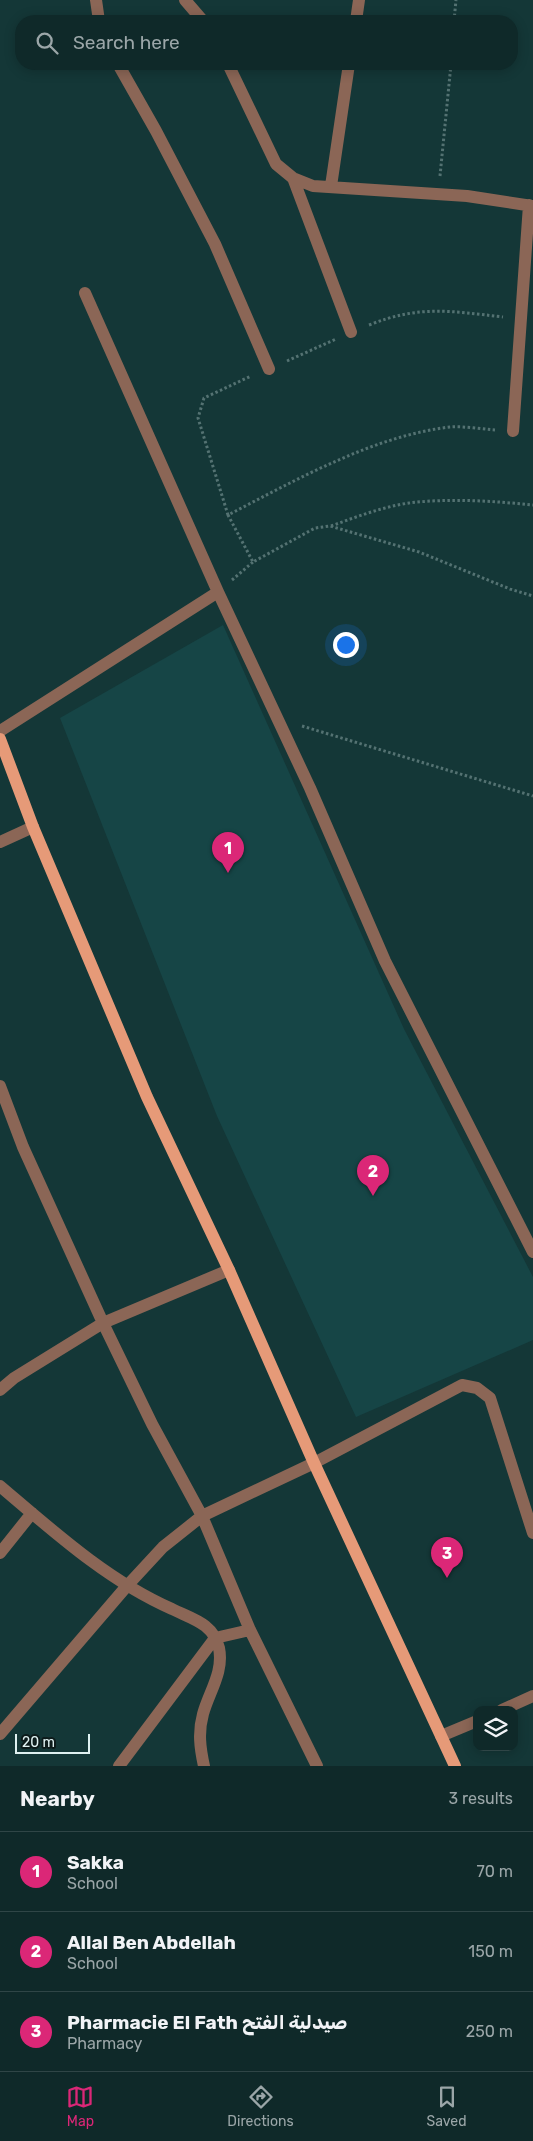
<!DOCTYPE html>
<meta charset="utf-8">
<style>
:root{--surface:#0f2929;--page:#183131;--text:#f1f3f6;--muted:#9ba6a8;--line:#2f4546;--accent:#db2777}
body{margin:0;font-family:Rubik,Cairo,sans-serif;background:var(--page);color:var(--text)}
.controls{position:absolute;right:15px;bottom:15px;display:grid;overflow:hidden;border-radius:10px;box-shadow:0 2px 12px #0003}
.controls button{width:45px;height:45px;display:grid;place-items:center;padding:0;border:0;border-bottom:1px solid var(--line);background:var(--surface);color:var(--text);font:25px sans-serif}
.scale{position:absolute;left:15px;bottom:12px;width:75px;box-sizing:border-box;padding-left:5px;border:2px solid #dff1f1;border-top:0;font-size:14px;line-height:18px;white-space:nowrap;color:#dff1f1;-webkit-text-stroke:4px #0d1b1b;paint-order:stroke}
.you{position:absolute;left:345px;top:644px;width:18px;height:18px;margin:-12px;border:4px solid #fff;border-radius:50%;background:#1a73e8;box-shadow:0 0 0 8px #1a73e833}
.badge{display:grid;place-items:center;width:32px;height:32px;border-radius:50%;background:var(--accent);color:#fff;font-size:16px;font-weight:700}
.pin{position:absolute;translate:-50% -41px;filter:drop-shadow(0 1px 2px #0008)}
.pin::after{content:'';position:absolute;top:26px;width:18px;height:15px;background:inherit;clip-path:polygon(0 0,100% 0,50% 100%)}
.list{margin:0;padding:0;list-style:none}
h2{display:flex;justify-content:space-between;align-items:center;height:65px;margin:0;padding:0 20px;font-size:21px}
h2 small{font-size:16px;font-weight:400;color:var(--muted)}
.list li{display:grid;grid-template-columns:32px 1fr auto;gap:15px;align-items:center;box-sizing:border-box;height:80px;padding:0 20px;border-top:1px solid var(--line)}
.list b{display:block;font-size:19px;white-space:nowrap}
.list p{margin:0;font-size:16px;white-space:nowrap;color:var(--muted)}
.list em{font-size:16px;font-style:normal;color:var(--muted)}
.icon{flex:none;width:28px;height:28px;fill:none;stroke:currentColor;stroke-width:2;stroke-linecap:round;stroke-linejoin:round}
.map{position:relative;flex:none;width:533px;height:1766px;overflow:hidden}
.search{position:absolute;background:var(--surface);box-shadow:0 2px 12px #0003;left:15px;right:15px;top:15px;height:55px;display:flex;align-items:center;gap:12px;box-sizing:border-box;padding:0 18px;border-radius:20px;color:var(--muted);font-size:19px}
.sheet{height:305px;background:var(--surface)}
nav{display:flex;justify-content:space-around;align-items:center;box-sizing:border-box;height:70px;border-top:1px solid var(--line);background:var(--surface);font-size:14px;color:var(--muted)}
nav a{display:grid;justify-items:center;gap:2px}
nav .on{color:var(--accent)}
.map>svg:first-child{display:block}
.built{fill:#164546}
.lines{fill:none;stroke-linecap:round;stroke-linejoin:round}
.path{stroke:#547272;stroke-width:3;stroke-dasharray:2.5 2.5;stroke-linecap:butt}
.minor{stroke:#8b6656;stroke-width:12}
.primary{stroke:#e69a78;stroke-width:12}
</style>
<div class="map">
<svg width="533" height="1766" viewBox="0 0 533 1766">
<rect width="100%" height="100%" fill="#143737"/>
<!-- built -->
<path class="built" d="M223,625L404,1029L533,1277V1340L356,1417L217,1116L60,718Z"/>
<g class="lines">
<!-- path -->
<path class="path" d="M454,21L456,0
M440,176L451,64
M369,325C419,305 451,311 503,317
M287,361L336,339
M495,430C481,429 464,426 450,427C373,436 296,480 228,515L253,562L315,528L330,526L419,552L510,589L533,596
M228,515L198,418L204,398L251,376
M331,526C356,517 382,507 409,503C449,498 493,501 533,505
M232,580L253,562
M302,726L533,796"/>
<!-- minor -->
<path class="minor" d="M96,0L99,21
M185,0L203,21
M356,21L359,0
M118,64L156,131L215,244L269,369
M228,64L276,164L293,178L313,186L467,196L533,206
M293,178L351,332
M331,186L349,64
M85,293L218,592L310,788L385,961L533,1252
M513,431L529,205
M0,731L218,592
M0,842L33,827
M0,1086L23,1147L103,1323L152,1424L202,1516L250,1630L317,1766
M0,1390L14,1378L103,1323L229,1270
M0,1486C53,1531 108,1581 172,1609C192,1619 213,1623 219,1648C224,1672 209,1692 203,1714C198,1732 200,1748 204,1766
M0,1553L32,1513
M502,1710L533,1696
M0,1734L126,1587L163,1547L202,1516L314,1463L462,1385L477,1388L490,1398L533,1533
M441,1736L477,1721
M119,1766L215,1638L250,1630"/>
<!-- primary -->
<path class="primary" d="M0,739L33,827L147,1097L229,1270L314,1463L455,1766"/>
</g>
</svg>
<div class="controls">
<button><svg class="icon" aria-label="layers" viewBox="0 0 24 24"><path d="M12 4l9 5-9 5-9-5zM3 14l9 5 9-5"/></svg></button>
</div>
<div class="scale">20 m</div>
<div class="you"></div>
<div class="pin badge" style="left:228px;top:873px">1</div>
<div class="pin badge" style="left:373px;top:1196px">2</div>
<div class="pin badge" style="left:447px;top:1578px">3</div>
<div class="search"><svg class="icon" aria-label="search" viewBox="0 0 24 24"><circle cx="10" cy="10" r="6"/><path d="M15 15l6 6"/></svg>Search here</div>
</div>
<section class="sheet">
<h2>Nearby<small>3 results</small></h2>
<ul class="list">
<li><span class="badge">1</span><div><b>Sakka</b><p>School</p></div><em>70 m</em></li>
<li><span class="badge">2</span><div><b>Allal Ben Abdellah</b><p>School</p></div><em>150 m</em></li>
<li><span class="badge">3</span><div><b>Pharmacie El Fath صيدلية الفتح</b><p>Pharmacy</p></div><em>250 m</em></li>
</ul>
</section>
<nav>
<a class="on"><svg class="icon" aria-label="map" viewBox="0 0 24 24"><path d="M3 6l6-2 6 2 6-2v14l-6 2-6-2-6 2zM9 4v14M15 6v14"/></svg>Map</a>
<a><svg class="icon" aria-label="directions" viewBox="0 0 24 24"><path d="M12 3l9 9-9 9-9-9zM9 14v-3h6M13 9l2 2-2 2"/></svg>Directions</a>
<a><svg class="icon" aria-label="saved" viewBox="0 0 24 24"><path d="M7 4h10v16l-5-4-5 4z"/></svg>Saved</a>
</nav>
